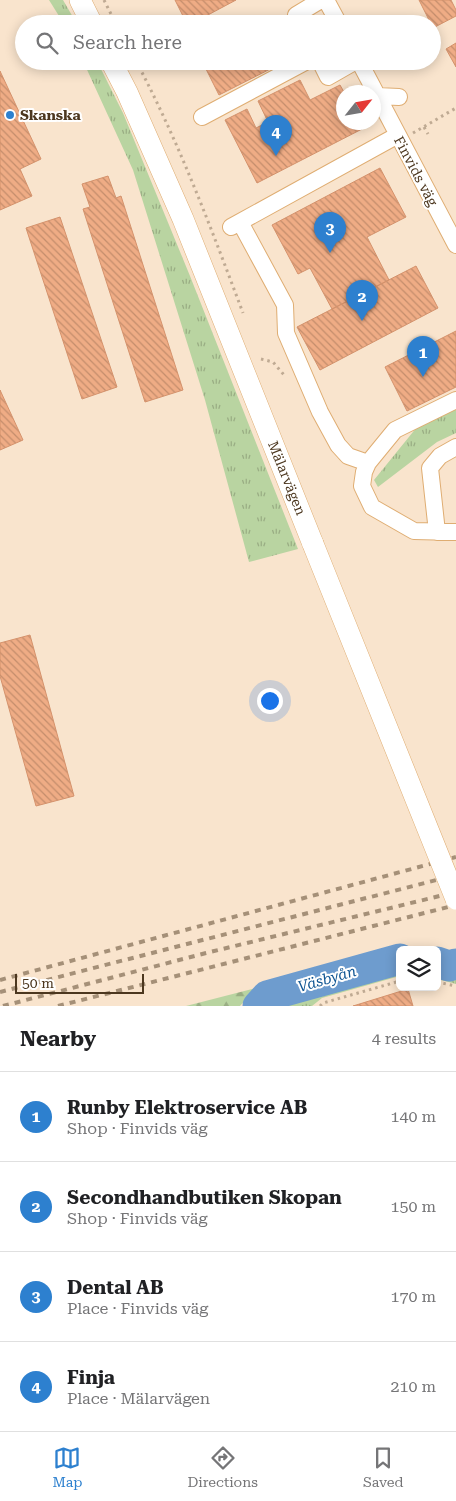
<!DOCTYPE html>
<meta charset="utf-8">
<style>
:root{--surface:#fff;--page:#f6f6f6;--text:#202124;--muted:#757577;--line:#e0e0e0;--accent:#2d80cf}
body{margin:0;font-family:"Roboto Serif",serif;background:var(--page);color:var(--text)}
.controls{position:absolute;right:15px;bottom:15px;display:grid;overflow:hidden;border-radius:8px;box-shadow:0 2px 12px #0003}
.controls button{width:45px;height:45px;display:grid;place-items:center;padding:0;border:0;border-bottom:1px solid var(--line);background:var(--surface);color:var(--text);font:25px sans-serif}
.compass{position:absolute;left:336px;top:85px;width:45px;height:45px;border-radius:50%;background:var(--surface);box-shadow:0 2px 12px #0003;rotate:59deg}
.scale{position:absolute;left:15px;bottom:12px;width:129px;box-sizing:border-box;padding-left:5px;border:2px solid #4c371f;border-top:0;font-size:14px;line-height:18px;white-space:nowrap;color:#4c371f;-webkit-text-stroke:4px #fff;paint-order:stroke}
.you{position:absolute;left:269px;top:700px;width:18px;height:18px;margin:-12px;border:4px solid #fff;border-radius:50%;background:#1a73e8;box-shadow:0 0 0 8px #1a73e833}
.badge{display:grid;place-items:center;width:32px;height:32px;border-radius:50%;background:var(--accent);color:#fff;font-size:16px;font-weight:700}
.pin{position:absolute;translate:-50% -41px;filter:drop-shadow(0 1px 2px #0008)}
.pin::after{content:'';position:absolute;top:26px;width:18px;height:15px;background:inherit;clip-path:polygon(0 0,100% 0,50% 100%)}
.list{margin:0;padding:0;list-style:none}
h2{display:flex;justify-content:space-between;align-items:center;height:65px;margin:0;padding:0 20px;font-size:21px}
h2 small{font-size:16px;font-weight:400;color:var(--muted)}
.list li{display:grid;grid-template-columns:32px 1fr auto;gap:15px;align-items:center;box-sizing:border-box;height:90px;padding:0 20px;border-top:1px solid var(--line)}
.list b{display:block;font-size:19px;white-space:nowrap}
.list p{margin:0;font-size:16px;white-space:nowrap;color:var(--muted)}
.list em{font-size:16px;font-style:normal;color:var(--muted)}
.icon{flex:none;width:28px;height:28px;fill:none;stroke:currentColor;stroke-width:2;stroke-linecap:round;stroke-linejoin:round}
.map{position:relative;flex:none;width:456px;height:1006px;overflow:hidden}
.search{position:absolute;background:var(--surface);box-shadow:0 2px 12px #0003;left:15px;right:15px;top:15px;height:55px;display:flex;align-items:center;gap:12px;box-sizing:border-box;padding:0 18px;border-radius:28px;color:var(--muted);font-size:19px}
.sheet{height:425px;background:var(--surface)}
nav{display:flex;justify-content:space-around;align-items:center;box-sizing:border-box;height:70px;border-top:1px solid var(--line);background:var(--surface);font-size:14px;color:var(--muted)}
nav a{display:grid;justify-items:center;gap:2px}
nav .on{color:var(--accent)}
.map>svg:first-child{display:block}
.grass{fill:url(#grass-tufts)}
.forest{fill:url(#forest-firs)}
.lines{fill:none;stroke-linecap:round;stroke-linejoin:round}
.river{stroke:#6e9cce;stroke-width:31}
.building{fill:url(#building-back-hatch);stroke:#d4926c}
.minor-casing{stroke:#dfad72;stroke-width:18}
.major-casing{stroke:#dfad72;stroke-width:22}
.path{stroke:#bfaa93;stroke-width:3;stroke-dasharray:2.5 4;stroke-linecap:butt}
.minor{stroke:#fff;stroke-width:16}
.major{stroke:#fff;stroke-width:21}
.rail{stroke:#a59078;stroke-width:4;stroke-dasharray:6 6;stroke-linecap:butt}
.major-bridge-casing{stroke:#dfad72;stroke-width:22;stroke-linecap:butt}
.major-bridge{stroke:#fff;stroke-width:21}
.poi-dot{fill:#2d80cf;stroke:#fff;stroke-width:2}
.labels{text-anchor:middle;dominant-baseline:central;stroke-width:4;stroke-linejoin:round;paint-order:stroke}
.poi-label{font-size:14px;font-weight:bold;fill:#4c371f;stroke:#fff;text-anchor:start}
.street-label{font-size:14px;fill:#4c371f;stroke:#fff}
.water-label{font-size:15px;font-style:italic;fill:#105693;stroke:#fff}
</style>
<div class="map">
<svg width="456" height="1006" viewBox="0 0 456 1006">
<defs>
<pattern id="grass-tufts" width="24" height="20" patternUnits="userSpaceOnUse" patternTransform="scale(1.25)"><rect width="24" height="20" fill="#b9d4a1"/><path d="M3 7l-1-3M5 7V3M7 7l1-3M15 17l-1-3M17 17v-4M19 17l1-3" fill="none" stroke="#99ad83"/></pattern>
<pattern id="forest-firs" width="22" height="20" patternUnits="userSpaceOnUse" patternTransform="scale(1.25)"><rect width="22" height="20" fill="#b9d4a1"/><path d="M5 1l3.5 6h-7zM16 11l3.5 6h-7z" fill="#99ad83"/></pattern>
<pattern id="building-back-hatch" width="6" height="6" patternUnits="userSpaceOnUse" patternTransform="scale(1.25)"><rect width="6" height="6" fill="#efac85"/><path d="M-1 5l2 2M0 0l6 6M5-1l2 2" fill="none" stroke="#c48d6c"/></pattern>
</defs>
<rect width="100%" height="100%" fill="#f9e4cd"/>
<!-- grass -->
<path class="grass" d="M49,0H63L77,24H64Z
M83,61H97L123,113L190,276L298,549L249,562L205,400L133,170Z
M456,407V433L437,442L378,487L374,480L417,427Z
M400,967V976L322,998L312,1006H268L271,1001Z
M437,970L449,975L456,974V984L437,979Z"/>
<!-- forest -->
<path class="forest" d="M256,988L240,1006H186Z"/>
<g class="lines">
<!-- river -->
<path class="river" d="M437,962L449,966L456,964
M258,1006L267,996L400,959"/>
</g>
<!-- building -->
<path class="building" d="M175,0H236L191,24H187Z
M419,0H451L456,10V16L433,28Z
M269,17L272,24H255Z
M456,43V67L446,49Z
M202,61H286L219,95Z
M0,71L41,159L20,169L32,196L0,210Z
M300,80L310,100L340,85L344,92V122H359L362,129L257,183L225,120L247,109L256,128L268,122L258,101Z
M380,168L406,217L367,237L389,280L332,309L310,268L298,274L272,225Z
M108,176L116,198L121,196L183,390L145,402L83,209L90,207L82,184Z
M60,217L117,387L82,399L26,228Z
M416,266L438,308L320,370L297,327Z
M456,331V387L407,411L385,367Z
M0,390L23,440L0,450Z
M30,635L74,796L36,806L0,676V643Z
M408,989L413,1006H353Z"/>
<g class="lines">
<defs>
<path id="minor" d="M326,0L339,24
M301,24L296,15L321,0
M320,61L328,77L356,61
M359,61L456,245
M377,96L399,97
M202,117L307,61
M240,222L285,305L286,333L320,412L338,445L348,456L368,463
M231,227L398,135
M456,400L395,430L368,463L364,472L362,486L372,507L414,531L456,532
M437,532L430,468L440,456L456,447"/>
<path id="major" d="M80,0L92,24
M111,61L127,92L183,219L313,544"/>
</defs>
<!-- minor casing -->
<use href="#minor" class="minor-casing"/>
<!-- major casing -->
<use href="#major" class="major-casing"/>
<!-- path -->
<path class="path" d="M104,0L116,24
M136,61C179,142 211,228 243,313
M424,127L428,134
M413,133L456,108
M261,359L273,362L284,375
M437,982L456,986
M320,1006L323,1003L400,981"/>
<!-- minor -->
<use href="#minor" class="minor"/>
<!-- major -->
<use href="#major" class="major"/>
<!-- rail -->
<path class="rail" d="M0,980L456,857
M0,992L456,875
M3,1006L206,953L456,892
M58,1006L456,905"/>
<defs>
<path id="major-bridge" d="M313,544L456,899"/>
</defs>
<!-- major-bridge casing -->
<use href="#major-bridge" class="major-bridge-casing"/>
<!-- major-bridge -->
<use href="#major-bridge" class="major-bridge"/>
</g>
<!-- markers -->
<circle class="poi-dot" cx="10" cy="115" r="5"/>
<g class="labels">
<!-- poi labels -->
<g class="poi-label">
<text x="20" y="115">Skanska</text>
</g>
<!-- street labels -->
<g class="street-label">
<text transform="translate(416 171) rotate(62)">Finvids väg</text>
<text transform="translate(287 478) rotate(68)">Mälarvägen</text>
</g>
<!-- water labels -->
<g class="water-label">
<text transform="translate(327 979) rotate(-16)">Väsbyån</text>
</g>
</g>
</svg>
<div class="controls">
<button><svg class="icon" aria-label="layers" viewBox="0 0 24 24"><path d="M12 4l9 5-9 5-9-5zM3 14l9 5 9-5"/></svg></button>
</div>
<svg class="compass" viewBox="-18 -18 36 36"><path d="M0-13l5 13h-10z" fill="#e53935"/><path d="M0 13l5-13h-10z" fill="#757577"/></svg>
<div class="scale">50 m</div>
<div class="you"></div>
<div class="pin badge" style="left:423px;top:377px">1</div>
<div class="pin badge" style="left:362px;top:321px">2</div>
<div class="pin badge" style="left:330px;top:253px">3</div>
<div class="pin badge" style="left:276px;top:156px">4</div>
<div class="search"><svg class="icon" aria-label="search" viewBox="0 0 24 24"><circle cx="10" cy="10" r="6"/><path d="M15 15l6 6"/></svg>Search here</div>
</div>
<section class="sheet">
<h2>Nearby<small>4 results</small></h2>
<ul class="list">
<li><span class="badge">1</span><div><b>Runby Elektroservice AB</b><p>Shop · Finvids väg</p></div><em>140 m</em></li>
<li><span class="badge">2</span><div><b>Secondhandbutiken Skopan</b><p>Shop · Finvids väg</p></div><em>150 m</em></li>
<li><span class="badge">3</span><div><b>Dental AB</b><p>Place · Finvids väg</p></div><em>170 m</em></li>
<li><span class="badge">4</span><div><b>Finja</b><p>Place · Mälarvägen</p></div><em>210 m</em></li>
</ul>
</section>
<nav>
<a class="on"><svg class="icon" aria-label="map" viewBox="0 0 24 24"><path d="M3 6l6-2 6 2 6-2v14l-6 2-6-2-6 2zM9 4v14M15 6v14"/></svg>Map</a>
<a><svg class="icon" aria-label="directions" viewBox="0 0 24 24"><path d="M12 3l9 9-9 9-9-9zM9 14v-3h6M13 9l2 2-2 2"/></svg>Directions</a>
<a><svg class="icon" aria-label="saved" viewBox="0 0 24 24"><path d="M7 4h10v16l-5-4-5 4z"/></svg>Saved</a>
</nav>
